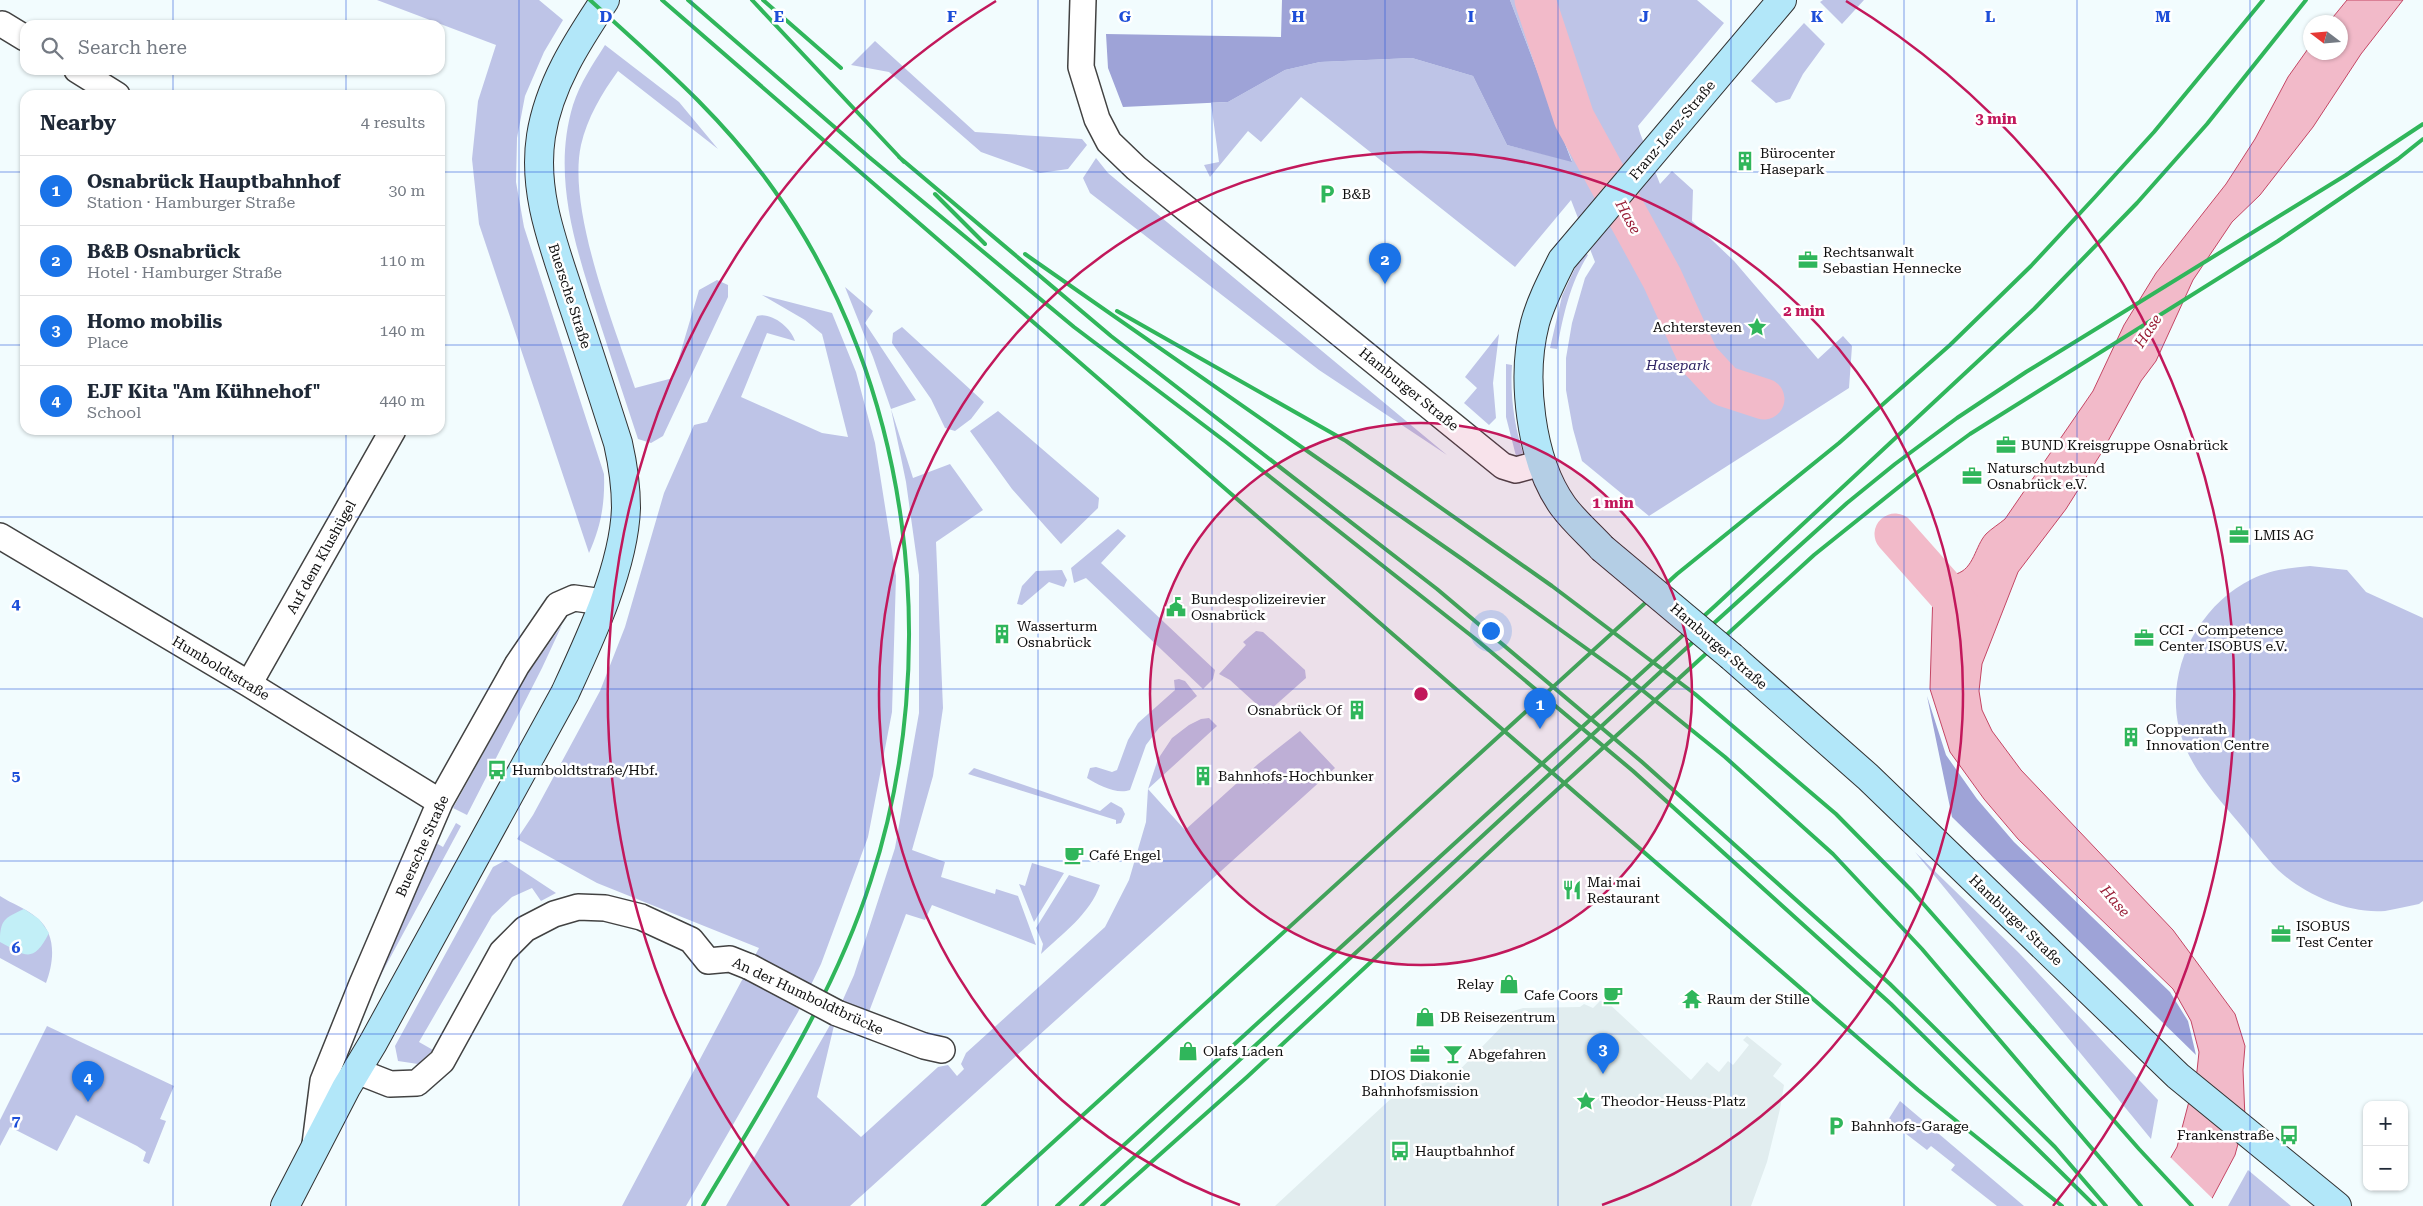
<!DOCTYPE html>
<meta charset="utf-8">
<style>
:root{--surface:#fff;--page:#f2f2f3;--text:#1f2937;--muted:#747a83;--line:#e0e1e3;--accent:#1a73e8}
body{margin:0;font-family:"Roboto Serif",serif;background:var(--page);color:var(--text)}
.controls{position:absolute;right:15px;bottom:15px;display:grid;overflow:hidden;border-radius:10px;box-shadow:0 1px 4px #0004}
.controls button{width:45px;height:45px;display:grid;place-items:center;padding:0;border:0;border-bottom:1px solid var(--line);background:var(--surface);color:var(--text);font:25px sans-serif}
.compass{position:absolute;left:2303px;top:15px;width:45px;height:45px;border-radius:50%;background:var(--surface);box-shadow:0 1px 4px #0004;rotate:286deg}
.you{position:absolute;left:1490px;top:630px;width:18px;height:18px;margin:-12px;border:4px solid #fff;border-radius:50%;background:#1a73e8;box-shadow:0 0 0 8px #1a73e833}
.badge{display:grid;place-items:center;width:32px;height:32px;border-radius:50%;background:var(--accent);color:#fff;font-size:16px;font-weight:700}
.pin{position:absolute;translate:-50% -41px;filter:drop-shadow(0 1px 2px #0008)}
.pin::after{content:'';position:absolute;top:26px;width:18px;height:15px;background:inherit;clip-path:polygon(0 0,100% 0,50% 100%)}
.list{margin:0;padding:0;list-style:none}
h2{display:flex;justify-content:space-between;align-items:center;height:65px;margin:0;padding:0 20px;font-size:21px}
h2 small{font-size:16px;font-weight:400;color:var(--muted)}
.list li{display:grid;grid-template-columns:32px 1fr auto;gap:15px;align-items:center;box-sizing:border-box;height:70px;padding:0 20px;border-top:1px solid var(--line)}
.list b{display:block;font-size:19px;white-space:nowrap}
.list p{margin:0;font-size:16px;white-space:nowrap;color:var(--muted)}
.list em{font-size:16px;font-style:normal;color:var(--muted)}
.icon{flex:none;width:28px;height:28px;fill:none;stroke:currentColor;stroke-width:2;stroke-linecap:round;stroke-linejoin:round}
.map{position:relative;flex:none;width:2423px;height:1206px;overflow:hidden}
.search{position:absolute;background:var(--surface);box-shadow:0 1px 4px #0004;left:20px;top:20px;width:425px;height:55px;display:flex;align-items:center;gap:12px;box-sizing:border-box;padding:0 18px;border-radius:15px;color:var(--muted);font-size:19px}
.panel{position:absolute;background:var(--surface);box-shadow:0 1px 4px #0004;left:20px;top:90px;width:425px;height:345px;border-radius:15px}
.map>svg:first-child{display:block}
.green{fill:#bec4e7}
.forest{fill:#9ea3d7}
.sand{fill:#c2eff7}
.plaza{fill:#e1edef}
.water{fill:#f2bac9;stroke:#c44664}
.pier{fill:#f2fcfe}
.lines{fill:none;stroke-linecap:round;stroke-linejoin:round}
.river{stroke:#f2bac9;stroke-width:41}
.street-casing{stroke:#424242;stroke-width:28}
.secondary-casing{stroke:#313131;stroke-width:30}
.street{stroke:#fff;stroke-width:25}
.secondary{stroke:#b2e7f9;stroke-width:28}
.rail{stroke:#30b65b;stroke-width:4}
.street-bridge-casing{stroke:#424242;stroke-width:28;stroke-linecap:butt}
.secondary-bridge-casing{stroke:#313131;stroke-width:30;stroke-linecap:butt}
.street-bridge{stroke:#fff;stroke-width:25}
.secondary-bridge{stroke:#b2e7f9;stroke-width:28}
.grid{fill:none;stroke:#1d4ed8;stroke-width:1;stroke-opacity:0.55}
.ring{fill:none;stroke:#c2185b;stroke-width:2.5}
.labels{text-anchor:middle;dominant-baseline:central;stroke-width:5;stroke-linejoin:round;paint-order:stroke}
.street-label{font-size:14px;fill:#0f0f0f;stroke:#fff}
.poi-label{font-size:14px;fill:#0f0f0f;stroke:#fff;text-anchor:start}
.park-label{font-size:14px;font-style:italic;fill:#2e2363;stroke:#fff}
.water-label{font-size:15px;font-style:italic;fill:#992038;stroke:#fff}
.grid-label{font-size:16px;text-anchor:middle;font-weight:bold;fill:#1d4ed8;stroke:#fff;stroke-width:5;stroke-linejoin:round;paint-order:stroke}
.centre{fill:#c2185b;stroke:#fff;stroke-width:2.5}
.ring-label{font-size:15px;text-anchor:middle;font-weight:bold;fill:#c2185b;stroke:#fff;stroke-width:5;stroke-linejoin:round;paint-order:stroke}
</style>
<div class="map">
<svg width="2423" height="1206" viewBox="0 0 2423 1206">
<rect width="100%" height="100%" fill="#f2fcfe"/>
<!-- green -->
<path class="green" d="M377,0H539L563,20L544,52L525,96L517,138L516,182L524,227L604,474C605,504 601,526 589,553L479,224L472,159L478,101L496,45Z
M1510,0H1697L1724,23L1638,126L1640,133L1660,184L1672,171L1693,190L1692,221L1734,261L1818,359L1843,336L1852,346L1849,388L1649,516L1582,461L1573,429L1566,390V358L1572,323L1585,278L1595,262L1571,200L1515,267L1301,97L1261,142L1248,131L1210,177L1204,165L1219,162L1211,103L1228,102L1285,70L1320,62L1412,58L1473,76L1507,145L1572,161Z
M1823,0H1864L1842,24L1820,2Z
M1804,23L1825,44L1803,74L1790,99L1776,103L1751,81Z
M875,41L975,132L1082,139L1087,145L1068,169L1040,173L981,152L889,72L851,65Z
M605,45L679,102L718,149L618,71C602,93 587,118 581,145C567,210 614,325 635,388L673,378L699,290L717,280L728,285V297L663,436L651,443L638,439C625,400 612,360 599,320C577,251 551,178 573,105C580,83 593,64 605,45Z
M1096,158L1108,173L1447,455L1319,370L1090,193L1083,178Z
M1583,251L1588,255C1570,283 1563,316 1557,349L1550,348L1562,296Z
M845,287L873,311L865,323L916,400L891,409L913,478L950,464L983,510L936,542L943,708L933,776L912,850L945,862L941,877L995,894L996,889L1018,896L1036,945L932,905L925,920L906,914L864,1025L837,1013L817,1097L861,1137L938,1067L948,1065L957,1076L964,1069L961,1064L966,1053L1105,927L1129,880L1146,822L1148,789L1158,759L1172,738L1189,725L1201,719L1209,718L1217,726L1148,789L1185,830L1258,764L1300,731L1335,768L850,1206H726L837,1013L854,975L895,848L919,713V575L906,482L891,409L873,357Z
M762,295L832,313L856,372L875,443L896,576L892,712L868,837L821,964L798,1012L686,1206H622L759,948L597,883L517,839L533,815L600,691L625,627L664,493L694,425L707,422L757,316C772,312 791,328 795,341L767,333L741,397L822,433L848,437L822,334L805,320Z
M902,327L984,402L971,419L955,431L945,428L931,399L892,343L893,333Z
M1499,334L1493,383L1496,418L1489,425L1464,403L1477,388L1465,377Z
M1506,364L1512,365C1510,395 1514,424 1523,453L1516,456L1506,417Z
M998,411L1099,498L1098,508L1061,544L1012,489L970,431Z
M1118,529L1126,536L1101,563L1215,670L1213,679L1203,689L1086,578L1074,583L1071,568Z
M2310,566L2347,570L2366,592L2423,618V901L2419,904C2408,906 2397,909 2385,911C2348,914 2305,895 2278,870C2264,856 2252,838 2239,823C2215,794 2188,766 2179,728C2165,669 2199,605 2252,579C2270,570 2290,568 2310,566Z
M1062,570L1067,580L1064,587L1049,582L1022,605L1017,604L1022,586L1036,571Z
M562,625L542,668L467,815L453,808L526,676Z
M1256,631L1263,632L1305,670L1306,678L1270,710H1263L1230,680L1219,674L1246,645L1243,642Z
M1179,679L1185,681L1197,696L1159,728L1146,745L1130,790C1117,795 1098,785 1087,778L1090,768L1096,767L1112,772L1117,770L1128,740L1138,723L1175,690L1174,680Z
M974,768L1100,811L1111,802L1122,808L1125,814L1121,823L1116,824V820L968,774Z
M456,823L461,826L376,984L436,843L443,847Z
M1915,852L2019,953L2158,1100L2151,1139Z
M506,860L556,893L541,901L532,888L512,897L492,916L419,1042L433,1050L418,1064L398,1061L395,1046L493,867Z
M1032,863L1064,873L1034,922L1019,884L1025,886Z
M1069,875L1100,885C1090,914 1062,934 1041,954L1043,944L1036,928Z
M0,896C12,904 26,908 37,918C57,934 54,962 46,983L0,958Z
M47,1026L174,1086L160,1119L166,1121L149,1164L143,1161L146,1152L137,1146L76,1115L57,1151L10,1127L0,1146V1120Z
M1900,1101L2024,1206H1997L1951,1170L1955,1165L1931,1146L1927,1150L1888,1120Z
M2248,1170L2291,1206H2228Z"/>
<!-- forest -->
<path class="forest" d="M1282,0H1510L1572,162L1507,145L1473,76L1412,58L1320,62L1285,70L1228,102L1123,107L1108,68L1106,34L1281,37Z
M1927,696L1946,755L1977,799L2014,842L2170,992L2188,1021L2196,1055L1952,817Z"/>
<!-- sand -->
<path class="sand" d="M24,909L39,919L49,933C33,964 26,956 0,942C0,919 5,918 24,909Z"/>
<!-- plaza -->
<path class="plaza" d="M1605,1000L1691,1080L1707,1062L1719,1072L1728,1061L1733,1065L1749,1045L1743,1040L1747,1036L1782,1064L1773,1076L1784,1085L1780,1109L1767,1162L1751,1206H1275L1396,1094L1424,1083L1432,1075L1444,1086L1509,1019L1510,1012L1523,1008L1580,1007L1584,1004L1593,1008L1600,1001Z"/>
<!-- water -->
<path class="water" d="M2347,0H2403L2361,54L2313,127L2260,195L2232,222L2193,280L2156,361L2141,381L2102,452L2066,509L2018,572L1982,664L1979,691L1982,710L1992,731L2021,770L2173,930L2235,1014L2245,1046L2243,1070L2245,1118L2235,1155L2208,1206L2157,1181L2177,1147L2197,1071L2199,1052L2191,1021L2173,989L2018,839L1984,799L1950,752L1930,689L1933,591L1927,579L1929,572C1939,569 1946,577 1956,574C1974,569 1975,546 1986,534C1991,529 1999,524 2005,519L2093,391L2124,325L2156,273L2226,184L2255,139L2288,77L2310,46V52H2340V22H2329Z"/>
<!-- pier -->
<path class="pier" d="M2169,1156L2214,1200L2211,1206H2135Z"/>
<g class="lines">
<!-- river -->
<path class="river" d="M1535,0L1574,118L1662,278L1699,359L1724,386L1764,399
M1895,534L1966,614"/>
<defs>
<path id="street" d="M1083,0L1081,67L1097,119L1109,142L1136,168L1503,466L1516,470L1542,463
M2,24L25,38
M77,70L117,95
M0,536L249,684L440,802
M249,684L393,430
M837,1013L924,1046L942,1050
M357,1071L390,1084L417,1083L442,1061L502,952L525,929L554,914L578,907L605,908L641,917L691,940L708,961L730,959L750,967
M315,1144L323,1081L362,984L440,802L517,665L558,605L574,598L603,602"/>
<path id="secondary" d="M1602,548C1589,534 1574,521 1563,506C1530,460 1521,377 1535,323C1541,301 1552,280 1562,260L1782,0
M1732,657L1868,777L2178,1076L2337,1206
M285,1206L346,1088L373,1043L565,693C590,639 624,567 626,508C626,485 623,465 618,443C603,396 588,349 572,302C555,248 532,194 541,136C549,85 577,42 605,0"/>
</defs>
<!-- street casing -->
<use href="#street" class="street-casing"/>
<!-- secondary casing -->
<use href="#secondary" class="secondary-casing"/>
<!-- street -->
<use href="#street" class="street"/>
<!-- secondary -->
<use href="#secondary" class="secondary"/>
<!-- rail -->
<path class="rail" d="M590,0C656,60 722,116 774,190C912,383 944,656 871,880C834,996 765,1102 703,1206
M662,0L1918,1090L2062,1206
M688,0L869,157L1074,327L1226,442L1478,641L1633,771L1891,1004L2095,1206
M752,0L904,162
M763,0L841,68
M899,157L1111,336L1437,589L1642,762L1890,984L2055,1147L2106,1206
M935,194L985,244
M1025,254L1462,559L1626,677L1725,757L1833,854L1922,949L2141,1206
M1117,311L1346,441L1552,586L1695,694L1836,814L1912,891L2139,1149L2192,1206
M983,1206L1677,574L1839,443L1950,345L2031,266L2095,197L2154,132L2263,0
M1057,1206L1716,605L2034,309L2137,203L2207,124L2306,0
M1081,1206L1682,652L1847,503L1895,464L1957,418L2026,372L2346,175L2423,124
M1102,1206L1247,1077L1512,831L1814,555L1915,474L1970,434L2278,241L2398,159L2423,139"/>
<defs>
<path id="street-bridge" d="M750,967L837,1013"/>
<path id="secondary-bridge" d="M1602,548L1732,657"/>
</defs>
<!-- street-bridge casing -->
<use href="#street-bridge" class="street-bridge-casing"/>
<!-- secondary-bridge casing -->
<use href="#secondary-bridge" class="secondary-bridge-casing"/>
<!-- street-bridge -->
<use href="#street-bridge" class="street-bridge"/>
<!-- secondary-bridge -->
<use href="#secondary-bridge" class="secondary-bridge"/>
</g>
<!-- grid -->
<path class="grid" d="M173,0V25M346,0V25M519,0V1206M692,0V1206M865,0V1206M1038,0V1206M1212,0V1206M1385,0V1206M1558,0V1206M1731,0V1206M1904,0V1206M2077,0V1206M2250,0V1206M173,70V95M346,70V95M0,172H25M440,172H2423M0,345H25M440,345H2423M173,430V1206M346,430V1206M0,517H2423M0,689H2423M0,861H2423M0,1034H2423"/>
<!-- distance rings -->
<circle cx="1421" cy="694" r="271" fill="#c2185b" fill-opacity=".12"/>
<g class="ring">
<circle cx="1421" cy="694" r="271"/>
<path d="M1240 1205A542 542 0 1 1 1602 1205"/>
<path d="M789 1206A813 813 0 0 1 996 1M1846 1A813 813 0 0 1 2053 1206"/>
</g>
<!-- icons -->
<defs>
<symbol id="building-bare" viewBox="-9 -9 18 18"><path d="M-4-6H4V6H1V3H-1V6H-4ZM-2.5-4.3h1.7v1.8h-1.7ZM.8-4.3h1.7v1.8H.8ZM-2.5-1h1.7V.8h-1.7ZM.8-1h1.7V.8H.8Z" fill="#30b65b" stroke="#fff" stroke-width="2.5" paint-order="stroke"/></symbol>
<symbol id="parking-bare" viewBox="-9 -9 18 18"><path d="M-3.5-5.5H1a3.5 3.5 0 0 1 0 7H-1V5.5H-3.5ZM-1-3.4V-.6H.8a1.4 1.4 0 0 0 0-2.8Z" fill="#30b65b" stroke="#fff" stroke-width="2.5" paint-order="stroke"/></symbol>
<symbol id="office-bare" viewBox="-9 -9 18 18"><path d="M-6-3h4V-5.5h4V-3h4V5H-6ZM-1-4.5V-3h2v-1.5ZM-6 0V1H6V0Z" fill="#30b65b" stroke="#fff" stroke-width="2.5" paint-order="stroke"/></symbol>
<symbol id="sight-bare" viewBox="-9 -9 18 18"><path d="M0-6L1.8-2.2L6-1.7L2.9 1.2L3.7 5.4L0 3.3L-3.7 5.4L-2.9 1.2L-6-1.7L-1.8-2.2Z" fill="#30b65b" stroke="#fff" stroke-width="2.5" paint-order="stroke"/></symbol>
<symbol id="civic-bare" viewBox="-9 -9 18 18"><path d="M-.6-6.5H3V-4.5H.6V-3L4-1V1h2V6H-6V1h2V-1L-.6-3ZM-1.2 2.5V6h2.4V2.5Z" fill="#30b65b" stroke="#fff" stroke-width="2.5" paint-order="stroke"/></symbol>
<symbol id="bus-bare" viewBox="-9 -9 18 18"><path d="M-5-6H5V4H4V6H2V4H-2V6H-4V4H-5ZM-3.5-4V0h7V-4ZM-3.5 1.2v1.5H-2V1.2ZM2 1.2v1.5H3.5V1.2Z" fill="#30b65b" stroke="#fff" stroke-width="2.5" paint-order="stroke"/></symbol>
<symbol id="cafe-bare" viewBox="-9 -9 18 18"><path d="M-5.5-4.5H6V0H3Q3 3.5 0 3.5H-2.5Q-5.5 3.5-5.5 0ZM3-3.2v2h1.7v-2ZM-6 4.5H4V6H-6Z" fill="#30b65b" stroke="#fff" stroke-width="2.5" paint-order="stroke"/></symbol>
<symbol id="restaurant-bare" viewBox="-9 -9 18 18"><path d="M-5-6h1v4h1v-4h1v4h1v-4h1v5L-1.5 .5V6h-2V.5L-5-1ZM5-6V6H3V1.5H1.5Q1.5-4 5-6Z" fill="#30b65b" stroke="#fff" stroke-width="2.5" paint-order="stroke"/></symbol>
<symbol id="shop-bare" viewBox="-9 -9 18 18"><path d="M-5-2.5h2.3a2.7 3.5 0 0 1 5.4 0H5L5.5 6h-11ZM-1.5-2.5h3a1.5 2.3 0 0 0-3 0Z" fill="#30b65b" stroke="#fff" stroke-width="2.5" paint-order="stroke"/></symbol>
<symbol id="temple-bare" viewBox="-9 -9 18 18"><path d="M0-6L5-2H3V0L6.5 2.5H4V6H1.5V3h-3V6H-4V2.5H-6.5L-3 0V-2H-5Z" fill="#30b65b" stroke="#fff" stroke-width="2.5" paint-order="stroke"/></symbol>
<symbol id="bar-bare" viewBox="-9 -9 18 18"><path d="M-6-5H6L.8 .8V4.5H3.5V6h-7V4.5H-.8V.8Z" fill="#30b65b" stroke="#fff" stroke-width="2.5" paint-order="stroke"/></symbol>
</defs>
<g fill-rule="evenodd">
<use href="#building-bare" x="1731" y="147" width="28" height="28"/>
<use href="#parking-bare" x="1313" y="180" width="28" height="28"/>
<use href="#office-bare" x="1794" y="246" width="28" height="28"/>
<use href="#sight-bare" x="1743" y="313" width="28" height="28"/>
<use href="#office-bare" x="1992" y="431" width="28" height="28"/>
<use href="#office-bare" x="1958" y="462" width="28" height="28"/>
<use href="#office-bare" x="2225" y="521" width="28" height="28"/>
<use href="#civic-bare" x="1162" y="593" width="28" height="28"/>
<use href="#building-bare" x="988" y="620" width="28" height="28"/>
<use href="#office-bare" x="2130" y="624" width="28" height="28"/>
<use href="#building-bare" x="1343" y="696" width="28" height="28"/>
<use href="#building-bare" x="2117" y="723" width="28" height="28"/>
<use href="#bus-bare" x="483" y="756" width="28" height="28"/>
<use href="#building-bare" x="1189" y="762" width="28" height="28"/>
<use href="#cafe-bare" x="1060" y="841" width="28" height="28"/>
<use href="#restaurant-bare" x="1558" y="876" width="28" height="28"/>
<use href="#office-bare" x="2267" y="920" width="28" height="28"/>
<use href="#shop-bare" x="1495" y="970" width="28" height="28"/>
<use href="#cafe-bare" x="1599" y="981" width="28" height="28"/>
<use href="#temple-bare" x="1678" y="985" width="28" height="28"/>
<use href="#shop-bare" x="1411" y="1003" width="28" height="28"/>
<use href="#shop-bare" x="1174" y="1037" width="28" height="28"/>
<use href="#office-bare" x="1406" y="1040" width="28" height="28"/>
<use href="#bar-bare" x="1439" y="1040" width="28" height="28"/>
<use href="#sight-bare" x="1572" y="1087" width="28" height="28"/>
<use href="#parking-bare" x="1822" y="1112" width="28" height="28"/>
<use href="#bus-bare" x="2275" y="1121" width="28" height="28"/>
<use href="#bus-bare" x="1386" y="1137" width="28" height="28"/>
</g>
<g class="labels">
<!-- street labels -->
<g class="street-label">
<text transform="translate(1672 130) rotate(-50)">Franz-Lenz-Straße</text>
<text transform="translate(570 296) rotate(72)">Buersche Straße</text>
<text transform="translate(1409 389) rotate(39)">Hamburger Straße</text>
<text transform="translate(321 557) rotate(-61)">Auf dem Klushügel</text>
<text transform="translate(1719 646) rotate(41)">Hamburger Straße</text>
<text transform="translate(221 668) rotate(31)">Humboldtstraße</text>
<text transform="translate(422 846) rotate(-66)">Buersche Straße</text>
<text transform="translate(2016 920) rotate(44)">Hamburger Straße</text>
<text transform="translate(808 996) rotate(25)">An der Humboldtbrücke</text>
</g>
<!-- poi labels -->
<g class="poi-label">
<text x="1760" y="153">Bürocenter<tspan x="1760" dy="16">Hasepark</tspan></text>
<text x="1342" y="194">B&amp;B</text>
<text x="1823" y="252">Rechtsanwalt<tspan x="1823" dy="16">Sebastian Hennecke</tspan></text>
<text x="1742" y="327" text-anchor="end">Achtersteven</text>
<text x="2021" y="445">BUND Kreisgruppe Osnabrück</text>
<text x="1987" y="468">Naturschutzbund<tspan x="1987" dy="16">Osnabrück e.V.</tspan></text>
<text x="2254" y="535">LMIS AG</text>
<text x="1191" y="599">Bundespolizeirevier<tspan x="1191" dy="16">Osnabrück</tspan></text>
<text x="1017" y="626">Wasserturm<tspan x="1017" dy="16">Osnabrück</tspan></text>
<text x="2159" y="630">CCI - Competence<tspan x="2159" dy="16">Center ISOBUS e.V.</tspan></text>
<text x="1342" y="710" text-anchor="end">Osnabrück Of</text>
<text x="2146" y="729">Coppenrath<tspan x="2146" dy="16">Innovation Centre</tspan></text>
<text x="512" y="770">Humboldtstraße/Hbf.</text>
<text x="1218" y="776">Bahnhofs-Hochbunker</text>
<text x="1089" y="855">Café Engel</text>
<text x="1587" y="882">Mai mai<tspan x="1587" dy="16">Restaurant</tspan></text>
<text x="2296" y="926">ISOBUS<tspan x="2296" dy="16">Test Center</tspan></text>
<text x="1494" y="984" text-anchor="end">Relay</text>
<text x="1598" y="995" text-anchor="end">Cafe Coors</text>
<text x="1707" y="999">Raum der Stille</text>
<text x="1440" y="1017">DB Reisezentrum</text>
<text x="1203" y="1051">Olafs Laden</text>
<text x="1468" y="1054">Abgefahren</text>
<text x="1420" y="1075" text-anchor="middle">DIOS Diakonie<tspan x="1420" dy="16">Bahnhofsmission</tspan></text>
<text x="1601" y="1101">Theodor-Heuss-Platz</text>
<text x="1851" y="1126">Bahnhofs-Garage</text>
<text x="2274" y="1135" text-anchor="end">Frankenstraße</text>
<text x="1415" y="1151">Hauptbahnhof</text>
</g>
<!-- park labels -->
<g class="park-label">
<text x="1678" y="365">Hasepark</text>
</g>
<!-- water labels -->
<g class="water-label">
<text transform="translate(1628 217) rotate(61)">Hase</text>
<text transform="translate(2148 331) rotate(-57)">Hase</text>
<text transform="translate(2115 901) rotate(49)">Hase</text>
</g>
</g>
<g class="grid-label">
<text x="606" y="22">D</text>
<text x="779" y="22">E</text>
<text x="952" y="22">F</text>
<text x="1125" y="22">G</text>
<text x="1298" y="22">H</text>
<text x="1471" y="22">I</text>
<text x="1644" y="22">J</text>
<text x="1817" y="22">K</text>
<text x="1990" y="22">L</text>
<text x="2163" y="22">M</text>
<text x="16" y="609">4</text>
<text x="16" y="781">5</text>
<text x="16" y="953">6</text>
<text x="16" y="1126">7</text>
</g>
<circle cx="1421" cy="694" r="8" class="centre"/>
<g class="ring-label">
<text x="1996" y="124">3 min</text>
<text x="1804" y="316">2 min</text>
<text x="1613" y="508">1 min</text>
</g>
</svg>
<div class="controls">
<button>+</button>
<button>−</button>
</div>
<svg class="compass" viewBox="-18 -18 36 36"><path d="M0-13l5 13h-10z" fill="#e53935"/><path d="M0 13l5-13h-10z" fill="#747a83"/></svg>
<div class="you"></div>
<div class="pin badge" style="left:1540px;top:729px">1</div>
<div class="pin badge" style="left:1385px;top:284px">2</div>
<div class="pin badge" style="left:1603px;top:1074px">3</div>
<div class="pin badge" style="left:88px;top:1102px">4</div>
<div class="search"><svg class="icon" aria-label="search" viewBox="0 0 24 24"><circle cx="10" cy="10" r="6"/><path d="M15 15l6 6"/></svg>Search here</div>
<section class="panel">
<h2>Nearby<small>4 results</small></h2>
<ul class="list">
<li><span class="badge">1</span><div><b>Osnabrück Hauptbahnhof</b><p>Station · Hamburger Straße</p></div><em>30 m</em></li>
<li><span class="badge">2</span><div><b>B&amp;B Osnabrück</b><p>Hotel · Hamburger Straße</p></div><em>110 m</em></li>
<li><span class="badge">3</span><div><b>Homo mobilis</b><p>Place</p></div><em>140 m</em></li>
<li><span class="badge">4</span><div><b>EJF Kita &quot;Am Kühnehof&quot;</b><p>School</p></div><em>440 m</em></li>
</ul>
</section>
</div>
